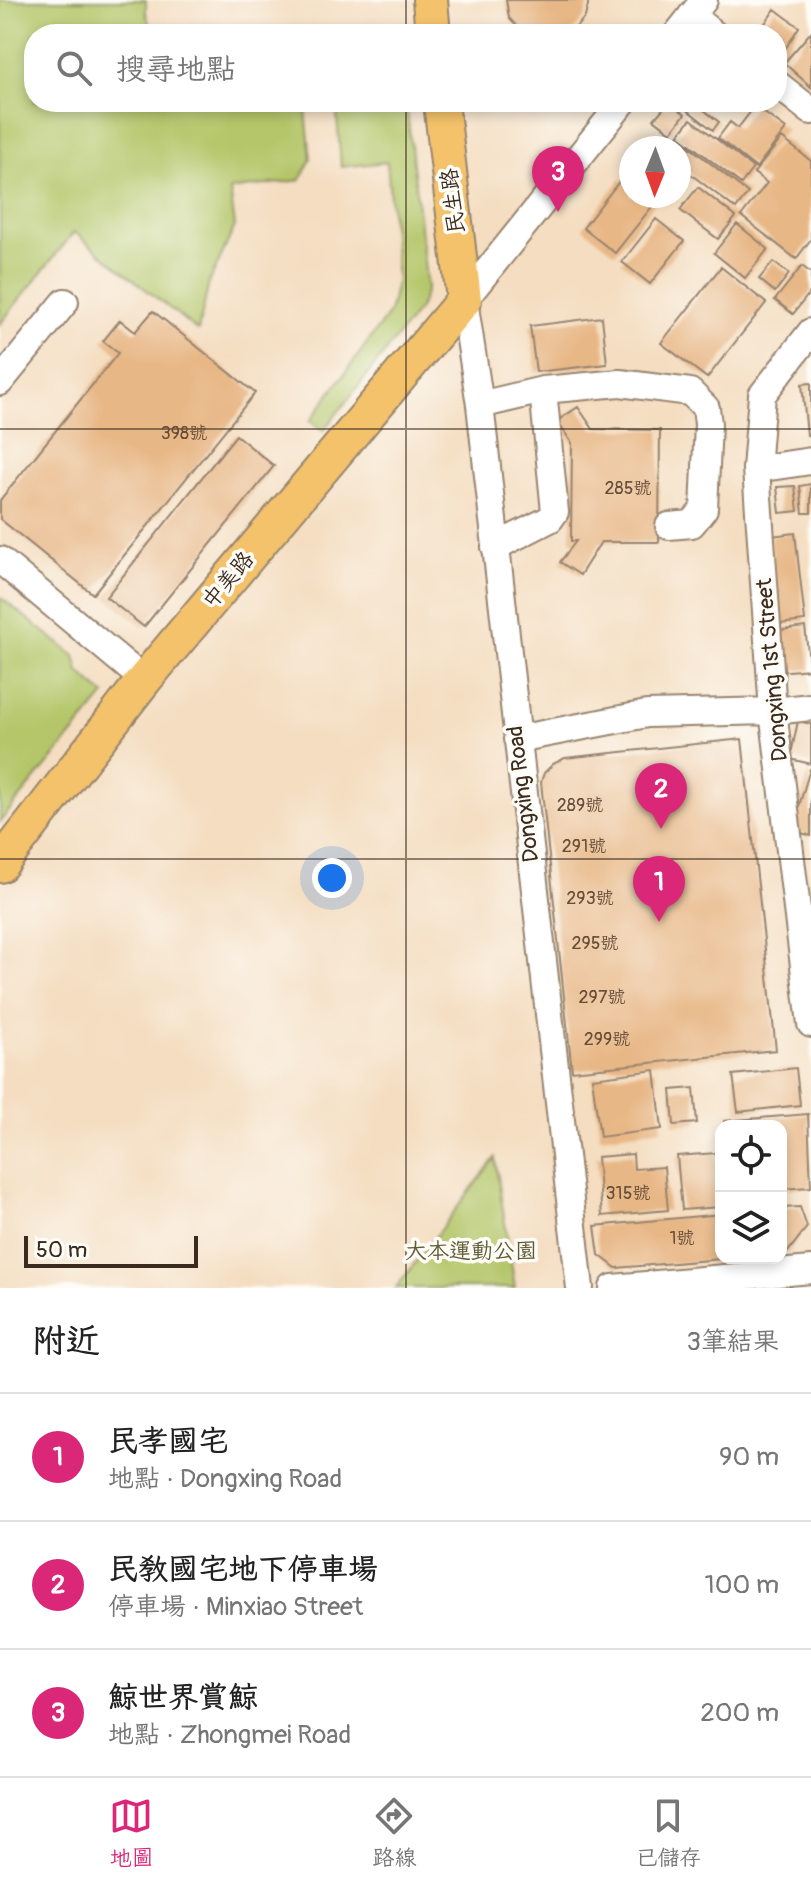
<!DOCTYPE html>
<html lang="zh-TW">
<meta charset="utf-8">
<style>
:root{--surface:#fff;--page:#f2f2f2;--text:#222;--muted:#767676;--line:#e0e0e0;--accent:#db2777}
body{margin:0;font-family:Pangolin,"LXGW WenKai TC",sans-serif;background:var(--page);color:var(--text)}
.controls{position:absolute;right:24px;bottom:24px;display:grid;overflow:hidden;border-radius:16px;box-shadow:0 4px 12px #0003}
.controls button{width:72px;height:72px;display:grid;place-items:center;padding:0;border:0;border-bottom:2px solid var(--line);background:var(--surface);color:var(--text);font:40px sans-serif}
.compass{position:absolute;left:619px;top:136px;width:72px;height:72px;border-radius:50%;background:var(--surface);box-shadow:0 4px 12px #0003;rotate:181deg}
.scale{position:absolute;left:24px;bottom:20px;width:174px;box-sizing:border-box;padding-left:8px;border:4px solid #3b2a1e;border-top:0;font-size:22px;line-height:28px;white-space:nowrap;color:#3b2a1e;-webkit-text-stroke:6px #fdfcf7;paint-order:stroke}
.you{position:absolute;left:332px;top:878px;width:28px;height:28px;margin:-20px;border:6px solid #fff;border-radius:50%;background:#1a73e8;box-shadow:0 0 0 12px #1a73e833}
.badge{display:grid;place-items:center;width:52px;height:52px;border-radius:50%;background:var(--accent);color:#fff;font-size:26px;font-weight:700}
.pin{position:absolute;translate:-50% -66px;filter:drop-shadow(0 2px 4px #0008)}
.pin::after{content:'';position:absolute;top:42px;width:28px;height:24px;background:inherit;clip-path:polygon(0 0,100% 0,50% 100%)}
.list{margin:0;padding:0;list-style:none}
h2{display:flex;justify-content:space-between;align-items:center;height:104px;margin:0;padding:0 32px;font-size:34px}
h2 small{font-size:26px;font-weight:400;color:var(--muted)}
.list li{display:grid;grid-template-columns:52px 1fr auto;gap:24px;align-items:center;box-sizing:border-box;height:128px;padding:0 32px;border-top:2px solid var(--line)}
.list b{display:block;font-size:30px;white-space:nowrap}
.list p{margin:0;font-size:26px;white-space:nowrap;color:var(--muted)}
.list em{font-size:26px;font-style:normal;color:var(--muted)}
.icon{flex:none;width:44px;height:44px;fill:none;stroke:currentColor;stroke-width:2;stroke-linecap:round;stroke-linejoin:round}
.map{position:relative;flex:none;width:811px;height:1288px;overflow:hidden}
.search{position:absolute;background:var(--surface);box-shadow:0 4px 12px #0003;left:24px;right:24px;top:24px;height:88px;display:flex;align-items:center;gap:20px;box-sizing:border-box;padding:0 28px;border-radius:32px;color:var(--muted);font-size:30px}
.sheet{height:488px;background:var(--surface)}
nav{display:flex;justify-content:space-around;align-items:center;box-sizing:border-box;height:112px;border-top:2px solid var(--line);background:var(--surface);font-size:22px;color:var(--muted)}
nav a{display:grid;justify-items:center;gap:4px}
nav .on{color:var(--accent)}
.map>svg:first-child{display:block}
.green{fill:#b4c669;stroke:#787844;stroke-width:2}
.building{fill:#e8b786}
.lines{fill:none;stroke-linecap:round;stroke-linejoin:round}
.minor-casing{stroke:#98846f;stroke-width:30}
.major-casing{stroke:#98846f;stroke-width:38}
.minor{stroke:#fff;stroke-width:26}
.major{stroke:#f3c26a;stroke-width:34}
.grid{fill:none;stroke:#3b2a1e;stroke-width:2;stroke-opacity:0.55}
.labels{text-anchor:middle;dominant-baseline:central;stroke-width:7;stroke-linejoin:round;paint-order:stroke}
.number-label{font-size:18px;fill:#664d38}
.street-label{font-size:22px;fill:#3b2a1e;stroke:#fdfcf7}
.park-label{font-size:22px;fill:#5f5934;stroke:#fdfcf7}
</style>
<div class="map">
<svg width="811" height="1288" viewBox="0 0 811 1288">
<rect width="100%" height="100%" fill="#fdfcf7"/>
<filter id="ink" filterUnits="userSpaceOnUse"><feTurbulence type="fractalNoise" baseFrequency=".0125" numOctaves="2"/><feDisplacementMap in="SourceGraphic" scale="16" xChannelSelector="R" yChannelSelector="G"/><feConvolveMatrix kernelMatrix="1 2 1 2 8 2 1 2 1" color-interpolation-filters="sRGB"/></filter>
<filter id="wash" filterUnits="userSpaceOnUse"><feTurbulence type="fractalNoise" baseFrequency=".006" numOctaves="4" result="noise"/><feDisplacementMap in="SourceGraphic" scale="32" xChannelSelector="R" yChannelSelector="G"/><feGaussianBlur stdDeviation="1.8" result="paint"/><feColorMatrix in="noise" values="0 0 0 0 0 0 0 0 0 0 0 0 0 0 0 0 0 1.4 0 .05"/><feComposite in="paint" operator="in"/></filter>
<g filter="url(#wash)">
<rect width="100%" height="100%" fill="#f4ddc0"/>
<!-- green -->
<path class="green" d="M0,0H146V12L152,34H34V102H305L311,159L300,180L230,190L235,226L209,283L198,331L74,232L0,324Z
M336,102H406L427,288L419,309L323,431L310,421L389,313L397,280L387,162L341,167Z
M0,597L75,656L79,672L105,695L0,822Z
M495,1158L515,1288H396Z"/>
<g id="blocks">
<!-- building -->
<path class="building" d="M506,0H588V5L585,17L570,34H524L509,18Z
M775,9L799,27L780,57L777,55V34H762L761,29Z
M811,32V87L784,63Z
M669,102L685,114L671,132L654,119Z
M683,102H694L719,122L713,130L681,105Z
M755,106L786,129L756,168L718,138L730,122L738,128Z
M691,119L753,168L741,184L678,135Z
M782,138L811,161V239L796,259L741,216L767,183L754,173Z
M686,144L748,193L736,209L679,165V153Z
M621,179L631,187V196H643L654,204L615,253L583,228Z
M698,187L736,217L718,239L680,210Z
M656,219L684,241L650,284L622,262Z
M737,224L768,249L745,278L714,253Z
M773,262L789,274L775,292L759,279Z
M802,266L811,273V291L793,314L775,300Z
M721,267L766,303L707,378L661,343Z
M153,311L255,393L93,594L0,519V500L118,353L103,341L120,320L135,332Z
M602,317L607,364L536,372L530,326Z
M811,383V435H807L802,384Z
M578,407L593,429L660,430L659,542H601L580,575L560,562L576,541H571L572,443L557,421Z
M236,435L274,466L144,627L106,597Z
M811,484V513H803L800,486Z
M795,486L798,511L780,513L777,487Z
M795,533L805,621L780,624L770,536Z
M805,627L810,669L778,672L773,631Z
M798,721L811,724V764L790,759Z
M742,739L776,1050L572,1071L541,782L544,773L553,764L565,758Z
M810,769H811V836L792,830Z
M796,1068L800,1105L738,1112L733,1075Z
M655,1070L662,1129L600,1137L592,1078Z
M694,1088L697,1123L674,1125L671,1090Z
M808,1114L811,1187L781,1189V1126H725L724,1121Z
M716,1153L720,1207L682,1210L677,1156Z
M633,1154L634,1169L664,1167L668,1210L602,1216L597,1157Z
M800,1207L807,1227L787,1253H781V1208Z
M721,1214V1259L616,1268L599,1255L595,1226Z"/>
</g>
</g>
<g filter="url(#ink)">
<use href="#blocks" fill-opacity="0" stroke="#98846f" stroke-width="2"/>
<g class="lines">
<defs>
<path id="minor" d="M691,16L714,34
M677,34L704,0
M777,84L811,111
M811,332L762,395L756,469L773,711L811,1024
M0,382L65,302
M480,405L543,390L620,383L690,392L706,408L708,424L704,509L692,524L669,526
M756,469L811,461
M495,547L550,519L555,512L543,390
M0,560L144,680
M517,739L647,714L773,711L811,707
M580,1288L480,405L464,300L623,102
M613,1288L811,1270"/>
<path id="major" d="M430,0L433,34
M0,865L144,680L464,300L441,102"/>
</defs>
<!-- minor casing -->
<use href="#minor" class="minor-casing"/>
<!-- major casing -->
<use href="#major" class="major-casing"/>
<!-- minor -->
<use href="#minor" class="minor"/>
<!-- major -->
<use href="#major" class="major"/>
</g>
</g>
<!-- grid -->
<path class="grid" d="M406,0V34M406,102V1288M0,429H811M0,859H811"/>
<g class="labels">
<!-- number labels -->
<g class="number-label">
<text x="184" y="433">398號</text>
<text x="628" y="488">285號</text>
<text x="580" y="805">289號</text>
<text x="584" y="846">291號</text>
<text x="590" y="898">293號</text>
<text x="595" y="943">295號</text>
<text x="602" y="997">297號</text>
<text x="607" y="1039">299號</text>
<text x="628" y="1193">315號</text>
<text x="682" y="1238">1號</text>
</g>
<!-- street labels -->
<g class="street-label">
<text transform="translate(453 201) rotate(-97)">民生路</text>
<text transform="translate(228 580) rotate(-50)">中美路</text>
<text transform="translate(772 670) rotate(-95)">Dongxing 1st Street</text>
<text transform="translate(523 794) rotate(-97)">Dongxing Road</text>
</g>
<!-- park labels -->
<g class="park-label">
<text x="471" y="1251">大本運動公園</text>
</g>
</g>
</svg>
<div class="controls">
<button><svg class="icon" aria-label="locate" viewBox="0 0 24 24"><circle cx="12" cy="12" r="6"/><path d="M12 2v4M12 18v4M2 12h4M18 12h4"/></svg></button>
<button><svg class="icon" aria-label="layers" viewBox="0 0 24 24"><path d="M12 4l9 5-9 5-9-5zM3 14l9 5 9-5"/></svg></button>
</div>
<svg class="compass" viewBox="-18 -18 36 36"><path d="M0-13l5 13h-10z" fill="#e53935"/><path d="M0 13l5-13h-10z" fill="#767676"/></svg>
<div class="scale">50 m</div>
<div class="you"></div>
<div class="pin badge" style="left:659px;top:922px">1</div>
<div class="pin badge" style="left:661px;top:829px">2</div>
<div class="pin badge" style="left:558px;top:212px">3</div>
<div class="search"><svg class="icon" aria-label="search" viewBox="0 0 24 24"><circle cx="10" cy="10" r="6"/><path d="M15 15l6 6"/></svg>搜尋地點</div>
</div>
<section class="sheet">
<h2>附近<small>3筆結果</small></h2>
<ul class="list">
<li><span class="badge">1</span><div><b>民孝國宅</b><p>地點 · Dongxing Road</p></div><em>90 m</em></li>
<li><span class="badge">2</span><div><b>民教國宅地下停車場</b><p>停車場 · Minxiao Street</p></div><em>100 m</em></li>
<li><span class="badge">3</span><div><b>鯨世界賞鯨</b><p>地點 · Zhongmei Road</p></div><em>200 m</em></li>
</ul>
</section>
<nav>
<a class="on"><svg class="icon" aria-label="map" viewBox="0 0 24 24"><path d="M3 6l6-2 6 2 6-2v14l-6 2-6-2-6 2zM9 4v14M15 6v14"/></svg>地圖</a>
<a><svg class="icon" aria-label="directions" viewBox="0 0 24 24"><path d="M12 3l9 9-9 9-9-9zM9 14v-3h6M13 9l2 2-2 2"/></svg>路線</a>
<a><svg class="icon" aria-label="saved" viewBox="0 0 24 24"><path d="M7 4h10v16l-5-4-5 4z"/></svg>已儲存</a>
</nav>
